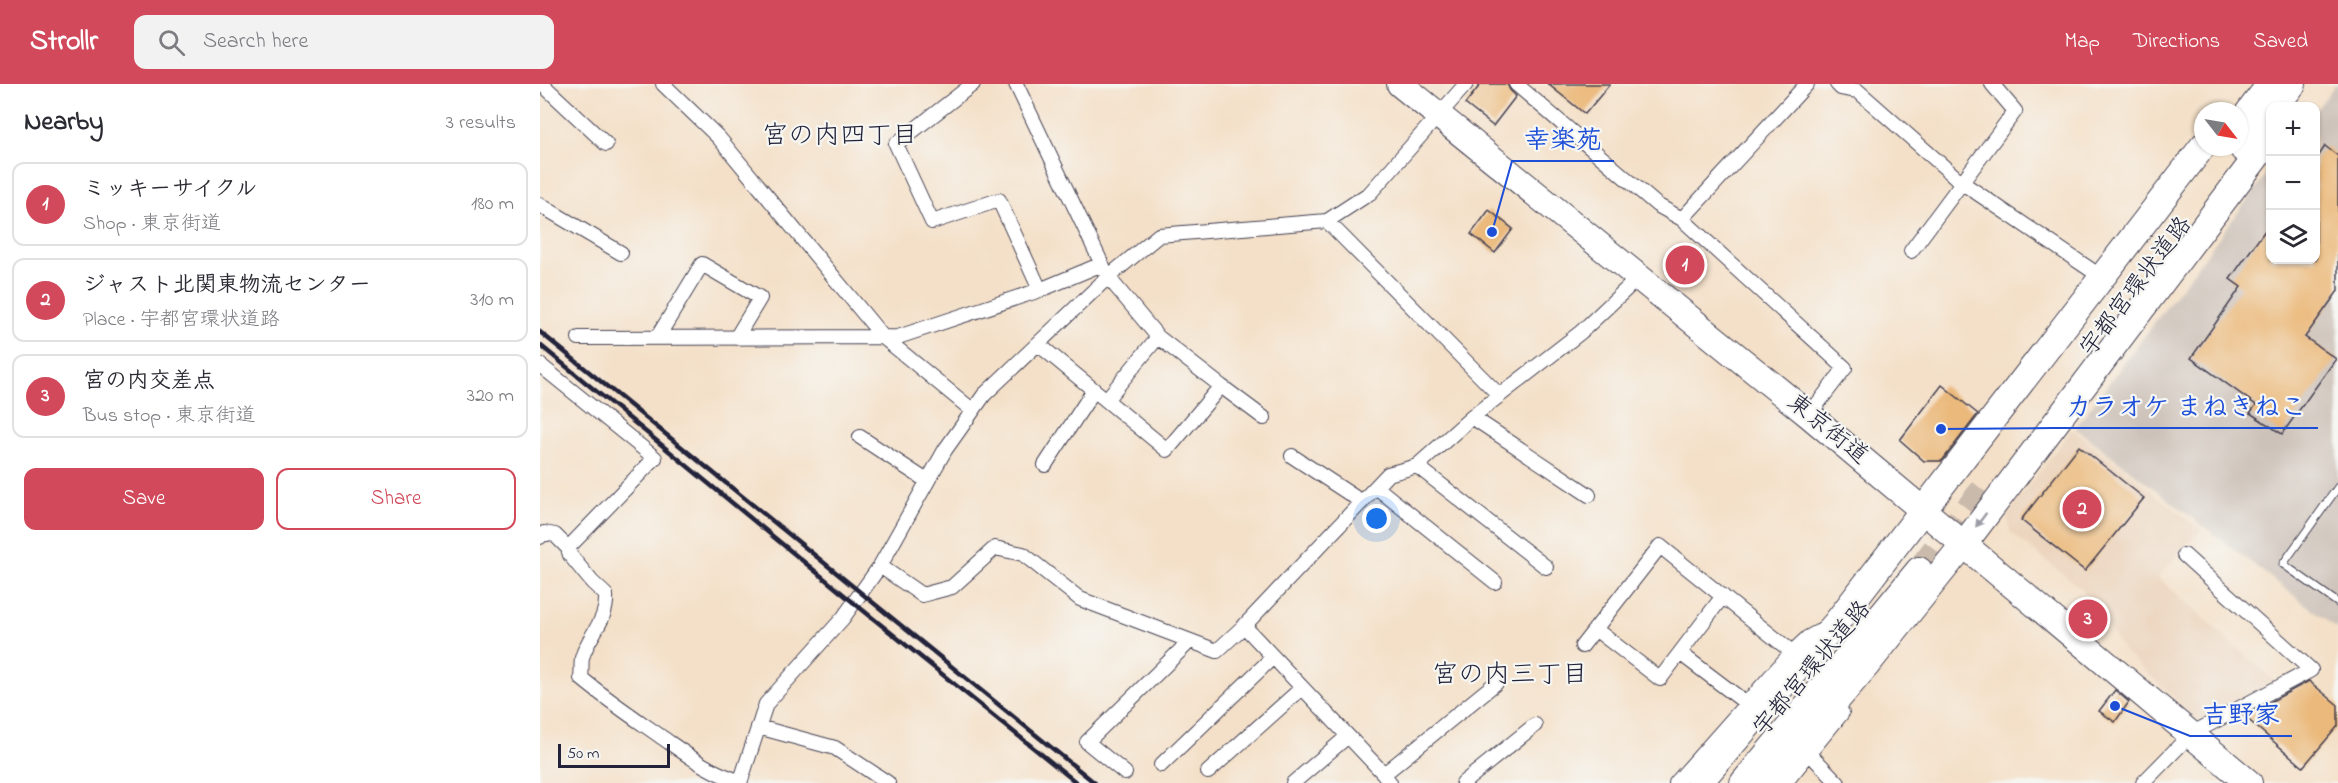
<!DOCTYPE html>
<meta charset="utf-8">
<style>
:root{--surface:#fff;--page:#f2f2f3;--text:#2b2b33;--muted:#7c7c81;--line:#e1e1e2;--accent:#d1495b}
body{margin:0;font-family:"Indie Flower","Klee One",sans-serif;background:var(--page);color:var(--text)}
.controls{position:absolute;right:18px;top:18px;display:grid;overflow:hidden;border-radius:12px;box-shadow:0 2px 4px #0004}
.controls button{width:54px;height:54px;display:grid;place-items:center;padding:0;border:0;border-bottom:2px solid var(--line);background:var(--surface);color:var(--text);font:30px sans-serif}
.compass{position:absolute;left:1654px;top:18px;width:54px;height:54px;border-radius:50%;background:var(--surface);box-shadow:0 2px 4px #0004;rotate:121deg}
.scale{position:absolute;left:18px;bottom:15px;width:112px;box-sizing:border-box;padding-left:6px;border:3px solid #22223b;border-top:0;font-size:16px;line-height:21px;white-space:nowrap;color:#22223b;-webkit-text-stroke:4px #f6f6f2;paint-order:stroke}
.you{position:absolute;left:837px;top:435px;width:21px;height:21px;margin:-15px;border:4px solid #fff;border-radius:50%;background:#1a73e8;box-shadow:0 0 0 9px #1a73e833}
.badge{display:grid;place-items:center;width:39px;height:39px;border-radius:50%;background:var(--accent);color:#fff;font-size:20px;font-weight:700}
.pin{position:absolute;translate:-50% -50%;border:3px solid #fff;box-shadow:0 2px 6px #0006}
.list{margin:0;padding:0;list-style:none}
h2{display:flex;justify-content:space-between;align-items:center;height:78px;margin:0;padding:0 24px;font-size:26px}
h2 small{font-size:20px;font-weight:400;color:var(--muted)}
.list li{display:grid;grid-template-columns:39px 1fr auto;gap:18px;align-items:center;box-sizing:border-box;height:84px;margin:0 12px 12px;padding:0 12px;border:2px solid var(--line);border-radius:12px}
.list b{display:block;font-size:22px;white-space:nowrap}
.list p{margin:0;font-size:20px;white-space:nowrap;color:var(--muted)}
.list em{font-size:20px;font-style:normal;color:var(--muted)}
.actions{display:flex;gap:12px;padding:18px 24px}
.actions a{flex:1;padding:14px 0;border:2px solid var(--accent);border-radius:12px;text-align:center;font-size:21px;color:var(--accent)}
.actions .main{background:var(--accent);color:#fff}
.icon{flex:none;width:33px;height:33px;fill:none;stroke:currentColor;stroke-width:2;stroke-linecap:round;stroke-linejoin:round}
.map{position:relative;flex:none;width:1798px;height:699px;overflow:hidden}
header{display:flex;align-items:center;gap:36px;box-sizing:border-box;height:84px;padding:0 30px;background:var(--accent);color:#fff}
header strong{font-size:28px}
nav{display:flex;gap:33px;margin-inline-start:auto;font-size:21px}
.search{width:420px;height:54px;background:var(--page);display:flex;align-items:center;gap:15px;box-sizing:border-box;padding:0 21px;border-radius:12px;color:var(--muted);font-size:22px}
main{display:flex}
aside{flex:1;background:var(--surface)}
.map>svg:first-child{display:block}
.built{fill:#ebd2b9}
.industrial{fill:#cdc2b9}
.building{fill:#ebb97b}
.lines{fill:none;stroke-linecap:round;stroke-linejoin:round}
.highway-tunnel{stroke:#cabaac;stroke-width:26;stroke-dasharray:26 13;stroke-linecap:butt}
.lane-casing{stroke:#423e50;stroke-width:9}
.street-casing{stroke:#423e50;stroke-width:16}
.highway-casing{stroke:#423e50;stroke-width:28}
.lane{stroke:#fff;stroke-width:7}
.street{stroke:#fff;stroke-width:14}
.highway{stroke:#fff;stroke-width:26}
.rail{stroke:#22223b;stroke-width:4.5}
.oneway{fill:#9c9ca7}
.labels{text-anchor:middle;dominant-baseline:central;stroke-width:4.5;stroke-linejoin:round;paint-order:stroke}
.street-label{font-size:24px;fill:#22223b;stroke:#f6f6f2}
.neighbourhood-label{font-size:26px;fill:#22223b;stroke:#f6f6f2}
.leader{fill:none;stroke:#1d4ed8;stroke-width:2}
.callout-dot{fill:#1d4ed8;stroke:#f6f6f2;stroke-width:2}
.callout-label{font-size:26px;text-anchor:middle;font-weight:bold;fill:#1d4ed8;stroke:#f6f6f2;stroke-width:4.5;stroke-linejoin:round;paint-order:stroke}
</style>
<header>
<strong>Strollr</strong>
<div class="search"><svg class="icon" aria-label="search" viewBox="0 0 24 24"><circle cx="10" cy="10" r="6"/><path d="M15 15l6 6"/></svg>Search here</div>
<nav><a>Map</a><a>Directions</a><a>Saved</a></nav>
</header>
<main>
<aside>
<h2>Nearby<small>3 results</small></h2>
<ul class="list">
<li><span class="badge">1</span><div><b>ミッキーサイクル</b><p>Shop · 東京街道</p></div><em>180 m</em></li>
<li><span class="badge">2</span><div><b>ジャスト北関東物流センター</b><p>Place · 宇都宮環状道路</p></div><em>310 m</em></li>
<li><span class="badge">3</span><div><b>宮の内交差点</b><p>Bus stop · 東京街道</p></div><em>320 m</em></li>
</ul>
<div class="actions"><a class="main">Save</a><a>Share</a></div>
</aside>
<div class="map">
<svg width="1798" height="699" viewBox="0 0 1798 699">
<rect width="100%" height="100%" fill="#f6f6f2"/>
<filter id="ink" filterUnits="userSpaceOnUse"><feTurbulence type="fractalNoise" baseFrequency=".0167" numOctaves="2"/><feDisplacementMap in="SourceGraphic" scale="12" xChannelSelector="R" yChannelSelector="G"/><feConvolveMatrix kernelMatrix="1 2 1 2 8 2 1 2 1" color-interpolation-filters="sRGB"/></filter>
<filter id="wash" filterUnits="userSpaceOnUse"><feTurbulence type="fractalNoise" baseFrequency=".008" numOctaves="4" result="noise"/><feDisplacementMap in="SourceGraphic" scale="24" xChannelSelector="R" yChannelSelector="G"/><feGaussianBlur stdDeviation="1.35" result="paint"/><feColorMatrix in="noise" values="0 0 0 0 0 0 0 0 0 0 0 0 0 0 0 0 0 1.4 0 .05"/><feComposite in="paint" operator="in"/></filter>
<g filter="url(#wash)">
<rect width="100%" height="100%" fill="#f4e0c8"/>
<!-- built -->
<path class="built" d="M1532,345L1661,446L1618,493L1735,598L1662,641L1584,567L1542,505L1470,448L1467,430Z"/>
<!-- industrial -->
<path class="industrial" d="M1796,0H1798V545L1535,344L1730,86V176H1776V26Z"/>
<g id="blocks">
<!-- building -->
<path class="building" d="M941,0H967L970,6L976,12L953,42L925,20Z
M1008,0H1070L1045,30Z
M1785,62L1798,72V207L1765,253L1796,275L1742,350L1710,329L1716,321L1651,274L1701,203L1690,195L1731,138V176H1776V76Z
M949,126L973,145L955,169L931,150Z
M1147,161L1165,176L1144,202L1126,186Z
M1402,301L1438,330L1402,377H1384L1360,356Z
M1539,362L1604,414L1545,487L1481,436Z
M1769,597L1798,621V642L1763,683L1704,632Z
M1575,606L1589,618L1575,638L1559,627Z"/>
</g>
</g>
<g filter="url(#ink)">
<use href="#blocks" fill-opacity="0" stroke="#423e50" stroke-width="1.5"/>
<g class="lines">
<!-- highway-tunnel -->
<path class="highway-tunnel" d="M1379,486L1443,406"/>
<defs>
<path id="lane" d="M1798,403L1743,480L1798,519"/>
<path id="street" d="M2,0L66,60
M123,0L179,54L343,253L432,326
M433,0L356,60L392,138L459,116L500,206
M476,0L568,193L618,253L681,302
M976,0L1117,121L1142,135L1305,284L1269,331
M1297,0L1301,4L1318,7L1421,98L1563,194
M0,121L81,169
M1142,135L1267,0
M787,137L959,311
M1371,167L1475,27L1452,0
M39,254L358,253L500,206L562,180
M117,254L162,180L220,214L196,254
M498,260L627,366L681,302L724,334
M0,281L115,374L28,464
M566,316L618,253
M932,333L1049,411
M320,353L387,397
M752,372L822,418
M505,381L554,306
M877,382L1006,483
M836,403L955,498
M0,453L4,449L15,451L28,464L30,471L52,498L66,511C68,537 48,551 42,574C41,580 42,588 41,594C66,615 93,633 120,652C146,670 170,689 200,697
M340,482L382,511L412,503L455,464L483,470L540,515L677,567L704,542L848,390L877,382L932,333L1041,248L1098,194
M704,542L844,690L850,699
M1055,545L1120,595L1183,512
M1042,562L1120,462L1252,568
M1140,569L1206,619
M218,643L295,664L348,699
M1269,669L1298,699
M621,681L733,573
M668,688L762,604
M585,689L547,658L650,557
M844,690L957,598
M200,699L226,620L303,534L320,510L340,482L405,366L444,311L568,193L619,151L787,137L830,109L926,0
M753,699L808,652
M923,699L995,641
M1136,699L1252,568L1267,554L1278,548
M1245,699L1302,629
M1603,699L1651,650L1771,586L1644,471"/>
<path id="highway" d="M860,0L1269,331L1709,699
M1736,22L1753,0
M1699,41L1730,0
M1703,65L1730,29
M1159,699L1296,539L1663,62
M1203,699L1379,486
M1226,699L1326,582L1424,460L1730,55"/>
</defs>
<!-- lane casing -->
<use href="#lane" class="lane-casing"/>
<!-- street casing -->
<use href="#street" class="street-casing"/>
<!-- highway casing -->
<use href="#highway" class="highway-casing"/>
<!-- lane -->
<use href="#lane" class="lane"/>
<!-- street -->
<use href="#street" class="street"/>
<!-- highway -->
<use href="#highway" class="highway"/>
<!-- rail -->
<path class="rail" d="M0,248L555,699
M0,261L314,519L537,699"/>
</g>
<!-- one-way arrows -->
<defs><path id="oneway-solid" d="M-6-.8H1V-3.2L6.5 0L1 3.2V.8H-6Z" transform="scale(1.5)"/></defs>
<use class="oneway" href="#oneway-solid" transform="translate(1441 436) rotate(127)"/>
</g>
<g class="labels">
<!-- street labels -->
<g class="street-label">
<text transform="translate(1597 203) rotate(-53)">宇都宮環状道路</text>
<text transform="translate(1287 346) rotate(39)">東京街道</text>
<text transform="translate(1273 585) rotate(-50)">宇都宮環状道路</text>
</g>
<!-- neighbourhood labels -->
<g class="neighbourhood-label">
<text x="300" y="53">宮の内四丁目</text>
<text x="970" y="592">宮の内三丁目</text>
</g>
</g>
<!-- callouts -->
<path class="leader" d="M952 148L972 77H1074M1401 345L1513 344H1778M1575 622L1650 652H1752"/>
<g class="callout-dot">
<circle cx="952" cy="148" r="6"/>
<circle cx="1401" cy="345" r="6"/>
<circle cx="1575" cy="622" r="6"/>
</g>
<g class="callout-label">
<text x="1023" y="64">幸楽苑</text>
<text x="1646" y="331">カラオケ まねきねこ</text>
<text x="1701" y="639">吉野家</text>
</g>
</svg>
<div class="controls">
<button>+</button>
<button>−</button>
<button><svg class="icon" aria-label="layers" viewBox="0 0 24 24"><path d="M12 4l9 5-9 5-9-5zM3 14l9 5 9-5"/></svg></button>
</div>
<svg class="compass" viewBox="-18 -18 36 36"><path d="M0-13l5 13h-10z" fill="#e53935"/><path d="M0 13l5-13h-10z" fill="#7c7c81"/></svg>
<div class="scale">50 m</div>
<div class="you"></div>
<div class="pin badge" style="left:1145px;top:181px">1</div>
<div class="pin badge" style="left:1542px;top:425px">2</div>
<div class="pin badge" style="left:1548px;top:535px">3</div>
</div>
</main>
